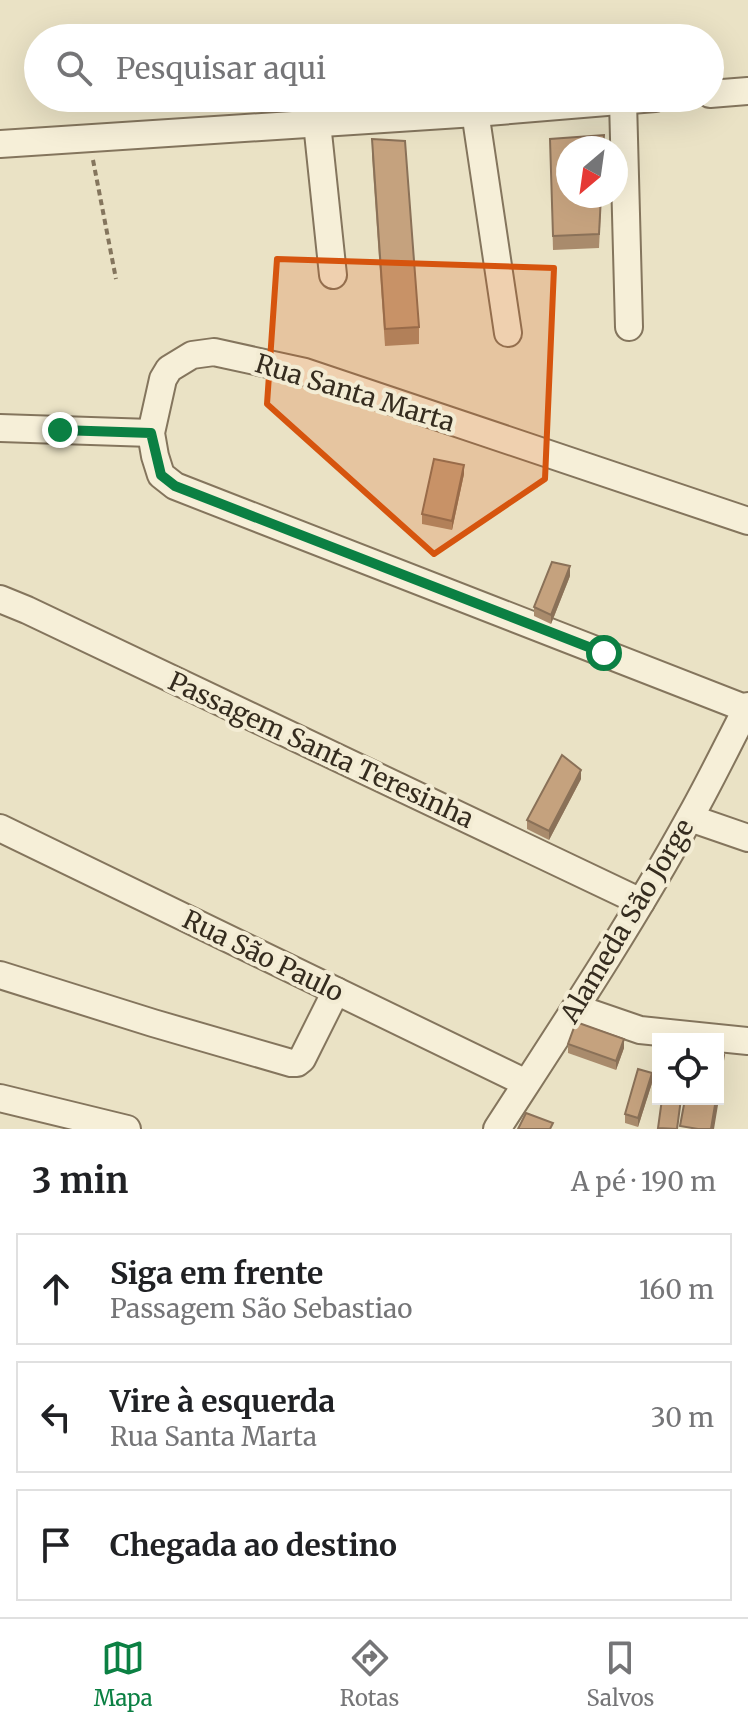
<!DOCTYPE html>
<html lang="pt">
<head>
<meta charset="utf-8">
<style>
	:root { --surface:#fff; --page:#f2f2f2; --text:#202124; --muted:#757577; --line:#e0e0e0; --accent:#0b8043 }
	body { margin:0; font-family:Merriweather,serif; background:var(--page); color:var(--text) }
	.controls { position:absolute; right:24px; bottom:24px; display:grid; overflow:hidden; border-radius:0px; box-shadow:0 8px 32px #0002 }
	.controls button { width:72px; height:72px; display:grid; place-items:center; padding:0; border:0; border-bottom:2px solid var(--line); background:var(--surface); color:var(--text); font:40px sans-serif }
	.compass { position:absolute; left:556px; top:136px; width:72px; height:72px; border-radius:50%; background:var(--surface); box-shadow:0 8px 32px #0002; rotate:209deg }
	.stop { position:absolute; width:24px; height:24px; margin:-18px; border:6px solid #0b8043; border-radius:50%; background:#fff }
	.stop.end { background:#0b8043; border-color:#fff; box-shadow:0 2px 8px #0008 }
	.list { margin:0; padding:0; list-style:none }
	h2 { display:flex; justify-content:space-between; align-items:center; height:104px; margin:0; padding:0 32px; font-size:34px }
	h2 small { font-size:26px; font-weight:400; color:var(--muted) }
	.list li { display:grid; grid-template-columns:52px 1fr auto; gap:24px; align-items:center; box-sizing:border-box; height:112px; margin:0 16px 16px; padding:0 16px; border:2px solid var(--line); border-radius:0px }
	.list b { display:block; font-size:30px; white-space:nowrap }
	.list p { margin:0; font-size:26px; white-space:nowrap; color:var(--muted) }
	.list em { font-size:26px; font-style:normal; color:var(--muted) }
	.icon { flex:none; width:44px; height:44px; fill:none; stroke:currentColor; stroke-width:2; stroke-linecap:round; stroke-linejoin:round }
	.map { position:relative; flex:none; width:748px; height:1129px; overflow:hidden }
	.search { position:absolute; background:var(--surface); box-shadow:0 8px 32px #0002; left:24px; right:24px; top:24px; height:88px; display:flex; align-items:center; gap:20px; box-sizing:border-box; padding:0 28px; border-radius:44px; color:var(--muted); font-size:30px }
	.sheet { height:488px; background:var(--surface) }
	nav { display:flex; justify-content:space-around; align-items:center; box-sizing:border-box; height:112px; border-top:2px solid var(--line); background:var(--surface); font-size:22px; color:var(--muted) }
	nav a { display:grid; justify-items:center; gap:4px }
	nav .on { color:var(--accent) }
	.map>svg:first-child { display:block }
</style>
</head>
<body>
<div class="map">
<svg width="748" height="1129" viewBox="0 0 748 1129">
	<rect width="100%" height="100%" fill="#eae2c5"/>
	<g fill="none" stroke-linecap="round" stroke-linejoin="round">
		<g stroke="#84755d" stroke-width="30">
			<g id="minor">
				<polyline points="710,94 748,91"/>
				<polyline points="473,98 508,333"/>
				<polyline points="623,101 629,327"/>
				<polyline points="317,123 333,275"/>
				<polyline points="0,144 475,113 655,98"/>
				<polyline points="0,428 151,433"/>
				<polyline points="0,599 27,610 641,902"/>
				<polyline points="747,709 175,486 161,475 155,456 151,433 163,379 169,369 192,355 214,352 305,372 748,521"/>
				<polyline points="690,818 748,838"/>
				<polyline points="0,828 526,1083"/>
				<polyline points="0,975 153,1023 291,1063 297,1063 302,1059 336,991"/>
				<polyline points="576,1008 640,1030 748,1041"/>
				<polyline points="0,1098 127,1129"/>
				<path d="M497,1129C563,1027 630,926 689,819C710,782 728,744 748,706"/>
			</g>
		</g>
		<polyline stroke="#84755d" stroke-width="4" stroke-dasharray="6 4" stroke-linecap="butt" points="93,160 116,279"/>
		<use href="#minor" stroke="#f6efd8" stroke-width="26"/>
	</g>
	<g fill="#a98b6c">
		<polygon points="372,139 419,327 419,344 385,346 372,156"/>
		<polygon points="550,139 604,148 599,248 553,250"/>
		<polygon points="464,474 452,530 422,524 422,514"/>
		<polygon points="570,576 551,624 534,616 534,607"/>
		<polygon points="581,779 549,840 527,829 527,820"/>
		<polygon points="568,1044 624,1048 616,1070 568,1053"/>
		<polygon points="652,1083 638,1127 625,1123 625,1114"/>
	</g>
	<g fill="#8a7158">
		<polygon points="464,465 464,474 452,530 452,521"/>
		<polygon points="570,566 570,576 551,624 551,615"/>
		<polygon points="581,770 581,779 549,840 549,831"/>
		<polygon points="624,1039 624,1048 616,1070 616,1061"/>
		<polygon points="724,1055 724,1069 714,1129 711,1129 716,1099 718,1099 718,1090"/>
		<polygon points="652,1073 652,1083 638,1127 638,1118"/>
	</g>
	<g fill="#c5a27e" stroke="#8a7158" stroke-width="2">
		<polygon points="604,135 603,148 568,148 568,196 601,196 599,234 553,236 550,139"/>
		<polygon points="372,139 405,141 419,327 385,329"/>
		<polygon points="434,459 464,465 452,521 422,514"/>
		<polygon points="552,562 570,566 551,615 534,607"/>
		<polygon points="562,755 581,770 549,831 527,820"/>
		<polygon points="576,1022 624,1039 616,1061 568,1044"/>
		<polygon points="718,1054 724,1055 718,1090"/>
		<polygon points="638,1069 652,1073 638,1118 625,1114"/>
		<polygon points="662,1099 681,1099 677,1129 658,1128"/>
		<polygon points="685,1099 716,1099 711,1129 698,1129 680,1126"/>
		<polygon points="526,1113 553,1123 550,1129 518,1129"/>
	</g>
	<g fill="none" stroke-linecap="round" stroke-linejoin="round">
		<polyline stroke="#0b8043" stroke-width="10" points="60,430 151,433 161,475 175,486 604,653"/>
	</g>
	<path fill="#d6540e" fill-opacity="0.2" stroke="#d6540e" stroke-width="6" stroke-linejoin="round" d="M277,259L554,268L545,479L434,554L267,404Z"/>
	<g text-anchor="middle" stroke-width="8" stroke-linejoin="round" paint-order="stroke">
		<g font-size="26" fill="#352c1f" stroke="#f3ecd4">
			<text transform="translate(355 393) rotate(17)" y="9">Rua Santa Marta</text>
			<text transform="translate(321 750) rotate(25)" y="9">Passagem Santa Teresinha</text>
			<text transform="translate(627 921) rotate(-59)" y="9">Alameda São Jorge</text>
			<text transform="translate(263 956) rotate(26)" y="9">Rua São Paulo</text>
		</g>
	</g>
</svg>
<div class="controls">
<button><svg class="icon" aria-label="locate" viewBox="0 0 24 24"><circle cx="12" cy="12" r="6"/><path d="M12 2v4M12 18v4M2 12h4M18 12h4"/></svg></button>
</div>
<svg class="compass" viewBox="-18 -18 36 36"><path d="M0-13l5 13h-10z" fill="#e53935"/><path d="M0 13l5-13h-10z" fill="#757577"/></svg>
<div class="stop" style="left:604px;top:653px"></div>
<div class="stop end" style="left:60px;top:430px"></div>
<div class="search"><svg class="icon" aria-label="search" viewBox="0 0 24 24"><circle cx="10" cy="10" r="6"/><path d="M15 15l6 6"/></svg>Pesquisar aqui</div>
</div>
<section class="sheet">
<h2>3 min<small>A pé · 190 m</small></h2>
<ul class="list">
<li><svg class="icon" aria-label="ahead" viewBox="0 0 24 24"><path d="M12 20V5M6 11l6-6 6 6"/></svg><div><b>Siga em frente</b><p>Passagem São Sebastiao</p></div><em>160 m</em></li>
<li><svg class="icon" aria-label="left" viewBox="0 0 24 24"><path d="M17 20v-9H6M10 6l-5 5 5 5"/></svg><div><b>Vire à esquerda</b><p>Rua Santa Marta</p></div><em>30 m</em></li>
<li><svg class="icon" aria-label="arrive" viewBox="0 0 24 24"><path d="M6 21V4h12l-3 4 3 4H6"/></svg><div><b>Chegada ao destino</b></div></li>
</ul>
</section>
<nav>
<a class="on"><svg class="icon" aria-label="map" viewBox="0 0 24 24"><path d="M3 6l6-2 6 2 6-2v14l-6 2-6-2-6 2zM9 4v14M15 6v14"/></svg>Mapa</a>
<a><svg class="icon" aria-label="directions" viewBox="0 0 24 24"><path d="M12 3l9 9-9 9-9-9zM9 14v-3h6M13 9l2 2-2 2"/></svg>Rotas</a>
<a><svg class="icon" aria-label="saved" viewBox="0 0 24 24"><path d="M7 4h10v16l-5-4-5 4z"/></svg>Salvos</a>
</nav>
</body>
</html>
